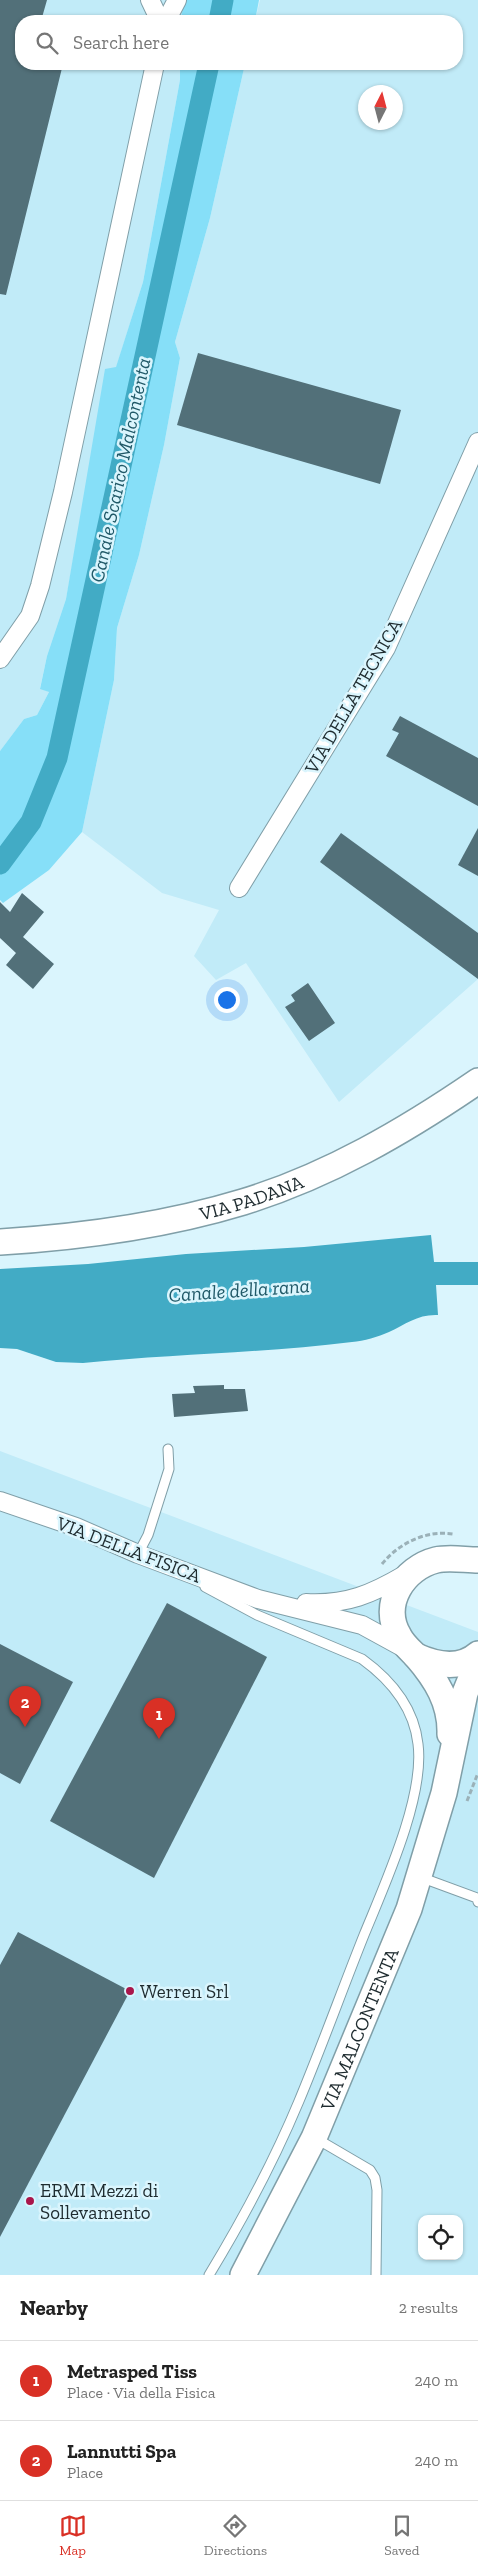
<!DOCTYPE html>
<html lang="en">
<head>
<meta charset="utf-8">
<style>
	:root { --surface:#fff; --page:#f2f2f2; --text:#222; --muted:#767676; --line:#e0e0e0; --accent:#d93025 }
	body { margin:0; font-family:"Zilla Slab",serif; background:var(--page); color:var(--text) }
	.controls { position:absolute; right:15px; bottom:15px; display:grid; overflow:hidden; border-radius:10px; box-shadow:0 1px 4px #0004 }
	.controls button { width:45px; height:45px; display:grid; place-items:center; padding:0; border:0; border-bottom:1px solid var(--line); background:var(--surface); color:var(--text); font:25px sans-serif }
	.compass { position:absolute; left:358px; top:85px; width:45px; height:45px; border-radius:50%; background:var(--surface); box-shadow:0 1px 4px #0004; rotate:6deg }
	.you { position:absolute; left:226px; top:999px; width:18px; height:18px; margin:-12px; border:4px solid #fff; border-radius:50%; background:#1a73e8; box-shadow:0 0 0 8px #1a73e833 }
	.badge { display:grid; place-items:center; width:32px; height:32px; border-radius:50%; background:var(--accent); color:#fff; font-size:16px; font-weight:700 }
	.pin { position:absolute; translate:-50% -41px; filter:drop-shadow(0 1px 2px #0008) }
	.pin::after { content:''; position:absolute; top:26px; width:18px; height:15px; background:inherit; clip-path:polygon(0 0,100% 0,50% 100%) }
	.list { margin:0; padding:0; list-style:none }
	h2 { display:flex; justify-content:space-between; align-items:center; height:65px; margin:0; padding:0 20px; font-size:21px }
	h2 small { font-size:16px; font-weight:400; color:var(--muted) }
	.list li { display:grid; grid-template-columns:32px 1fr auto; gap:15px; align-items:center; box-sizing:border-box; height:80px; padding:0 20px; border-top:1px solid var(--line) }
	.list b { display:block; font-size:19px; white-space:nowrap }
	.list p { margin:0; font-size:16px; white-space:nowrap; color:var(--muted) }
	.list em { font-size:16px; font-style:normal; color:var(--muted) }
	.icon { flex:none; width:28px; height:28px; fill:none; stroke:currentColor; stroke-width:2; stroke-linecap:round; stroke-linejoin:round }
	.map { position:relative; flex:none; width:478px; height:2275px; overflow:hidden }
	.search { position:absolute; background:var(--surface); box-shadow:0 1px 4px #0004; left:15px; right:15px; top:15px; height:55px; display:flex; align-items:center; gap:12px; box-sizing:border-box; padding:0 18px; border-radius:20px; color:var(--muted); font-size:19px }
	.sheet { height:225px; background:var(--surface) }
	nav { display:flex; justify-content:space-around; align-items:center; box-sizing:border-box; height:70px; border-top:1px solid var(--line); background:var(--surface); font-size:14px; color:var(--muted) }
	nav a { display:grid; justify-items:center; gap:2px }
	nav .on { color:var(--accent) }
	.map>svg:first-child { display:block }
</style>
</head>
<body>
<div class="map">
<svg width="478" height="2275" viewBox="0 0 478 2275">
	<rect width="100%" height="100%" fill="#daf5fd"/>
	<g fill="#c1ebf8" fill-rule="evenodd">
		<polygon points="0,0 185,0 180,21 21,21 21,64 180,64 180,80 143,282 116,368 85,495 66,599 47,656 40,688 49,692 37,715 24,719 0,751"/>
		<path d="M260,0H478V979L339,1102L246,963L216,980L194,956L219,910L162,893L82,832L114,680L117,628L139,555L164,445L180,358L175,342L210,218L245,64H457V21H255ZM366,92H396V122H366Z"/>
		<path d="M0,1451L478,1632V2275H0ZM422,2219H459V2256H422Z"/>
	</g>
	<g fill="#86dff8">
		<polygon points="185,0 259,0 255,21 180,21"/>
		<polygon points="180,64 245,64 210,218 175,342 180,358 164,445 139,555 117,628 114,680 82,832 49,870 3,903 0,900 0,751 24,719 37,715 49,692 40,689 47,656 66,599 105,369 116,367 143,282 180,80"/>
	</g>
	<path fill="#42abc5" d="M431,1235L434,1262H478V1285H436L438,1315C418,1314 406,1324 389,1332C378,1337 364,1341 352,1342C263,1353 172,1354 83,1363L56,1362L17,1349L0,1348V1269L88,1264L186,1254L304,1247Z"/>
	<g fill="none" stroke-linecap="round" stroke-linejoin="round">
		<g stroke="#42abc5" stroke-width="21">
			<polyline points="219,21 223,0"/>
			<polyline points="0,864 31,822 57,758 209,64"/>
		</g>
	</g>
	<g fill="#527079">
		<polygon points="0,0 47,0 41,21 21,21 21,64 63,64 6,295 0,294"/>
		<polygon points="198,353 401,410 380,484 177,425"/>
		<polygon points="400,716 478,758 478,806 386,756 399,733 392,730"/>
		<polygon points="478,828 478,876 458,865"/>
		<polygon points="341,833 478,933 478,979 320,862"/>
		<polygon points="22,893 44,912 23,937 54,964 33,989 6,965 16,953 0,938 0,902 10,912"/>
		<polygon points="308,983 335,1023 309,1041 285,1007 295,1001 291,995"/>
		<polygon points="224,1385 224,1389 245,1389 248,1411 174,1417 172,1394 195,1393 193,1386"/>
		<polygon points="167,1603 267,1657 154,1878 50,1821"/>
		<polygon points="0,1644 73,1682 20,1784 0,1773"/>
		<polygon points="18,1932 130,1991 0,2237 0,1965"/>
	</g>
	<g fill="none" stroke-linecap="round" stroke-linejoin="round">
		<g stroke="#809fa8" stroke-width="11">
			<g id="lane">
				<polyline points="138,1554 148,1535 169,1469 168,1449"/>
				<path d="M205,1587L257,1615L362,1659C391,1680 414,1708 418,1744C425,1797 384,1886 364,1935C342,1990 322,2046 299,2101C274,2161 243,2219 209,2275"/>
				<polyline points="420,1877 477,1898 478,1902"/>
				<polyline points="317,2139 370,2170 375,2178 377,2190 376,2275"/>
			</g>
		</g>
		<g stroke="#809fa8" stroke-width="20">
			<g id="street">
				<polyline points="150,0 160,21"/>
				<polyline points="166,21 177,0"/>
				<polyline points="0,659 30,616 40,586 63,492 155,64"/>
				<polyline points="239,888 386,648 478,442"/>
				<polyline points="0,1501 76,1527 138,1554 258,1599 362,1625 404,1648"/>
				<path d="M306,1603C347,1605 372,1594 406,1574"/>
			</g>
		</g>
		<g stroke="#809fa8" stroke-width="28">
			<g id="secondary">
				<path id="s1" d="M0,1242C82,1237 164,1226 243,1202C328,1176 405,1131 478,1081"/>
				<path d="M416,1656C436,1665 460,1670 478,1654"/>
				<path d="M450,1734C451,1703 436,1679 416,1656C410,1650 403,1644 399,1636C380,1604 404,1568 436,1560C449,1557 465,1560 478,1560"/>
				<path id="s2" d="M243,2275L314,2138L409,1909L444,1793L465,1693L478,1661"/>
			</g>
		</g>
		<g stroke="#9bb1b8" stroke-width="3" stroke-dasharray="5 2.5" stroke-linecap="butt">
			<path d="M382,1564C399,1543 426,1530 453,1534"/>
			<polyline points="467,1801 478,1773"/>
		</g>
		<use href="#lane" stroke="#fff" stroke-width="9"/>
		<use href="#street" stroke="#fff" stroke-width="18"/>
		<use href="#secondary" stroke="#fff" stroke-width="25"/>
	</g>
	<g fill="#a9164b" stroke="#daf5fd" stroke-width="2">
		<circle cx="130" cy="1991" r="5"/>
		<circle cx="30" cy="2201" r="5"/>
	</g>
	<g text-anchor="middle" stroke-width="5" stroke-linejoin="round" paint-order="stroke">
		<g font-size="19" fill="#1e2b2f" stroke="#daf5fd">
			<text transform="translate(353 696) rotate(-60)" y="7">VIA DELLA TECNICA</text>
			<text dy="7" stroke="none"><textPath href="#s1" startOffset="256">VIA PADANA</textPath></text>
			<text transform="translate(129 1549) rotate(21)" y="7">VIA DELLA FISICA</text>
			<text dy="7" stroke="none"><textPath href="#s2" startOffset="272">VIA MALCONTENTA</textPath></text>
		</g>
		<g font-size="19" fill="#1e2b2f" stroke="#daf5fd" text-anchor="start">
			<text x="140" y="1998">Werren Srl</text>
			<text x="40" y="2197">ERMI Mezzi di<tspan x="40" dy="22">Sollevamento</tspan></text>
		</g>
		<g font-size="20" font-style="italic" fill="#205968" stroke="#daf5fd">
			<text transform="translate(120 470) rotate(-78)" y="7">Canale Scarico Malcontenta</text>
			<text transform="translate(239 1290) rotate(-4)" y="7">Canale della rana</text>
		</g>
	</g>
</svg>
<div class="controls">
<button><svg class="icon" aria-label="locate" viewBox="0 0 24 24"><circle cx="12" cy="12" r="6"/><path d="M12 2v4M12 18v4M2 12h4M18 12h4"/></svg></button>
</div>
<svg class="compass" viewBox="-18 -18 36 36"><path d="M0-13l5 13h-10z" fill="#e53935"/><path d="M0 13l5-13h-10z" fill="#767676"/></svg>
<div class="you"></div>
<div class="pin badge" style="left:159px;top:1739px">1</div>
<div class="pin badge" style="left:25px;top:1727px">2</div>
<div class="search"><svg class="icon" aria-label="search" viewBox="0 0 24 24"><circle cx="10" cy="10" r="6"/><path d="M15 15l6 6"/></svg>Search here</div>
</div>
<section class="sheet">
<h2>Nearby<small>2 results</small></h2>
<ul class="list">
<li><span class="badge">1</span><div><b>Metrasped Tiss</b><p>Place · Via della Fisica</p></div><em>240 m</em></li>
<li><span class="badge">2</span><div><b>Lannutti Spa</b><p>Place</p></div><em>240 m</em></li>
</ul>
</section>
<nav>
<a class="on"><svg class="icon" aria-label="map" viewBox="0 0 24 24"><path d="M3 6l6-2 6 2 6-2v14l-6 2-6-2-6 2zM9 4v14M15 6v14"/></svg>Map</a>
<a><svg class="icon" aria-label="directions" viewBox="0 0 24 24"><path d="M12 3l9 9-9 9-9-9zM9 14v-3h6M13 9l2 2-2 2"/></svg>Directions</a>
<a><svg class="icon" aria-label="saved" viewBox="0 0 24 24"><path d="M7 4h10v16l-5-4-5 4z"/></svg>Saved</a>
</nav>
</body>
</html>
